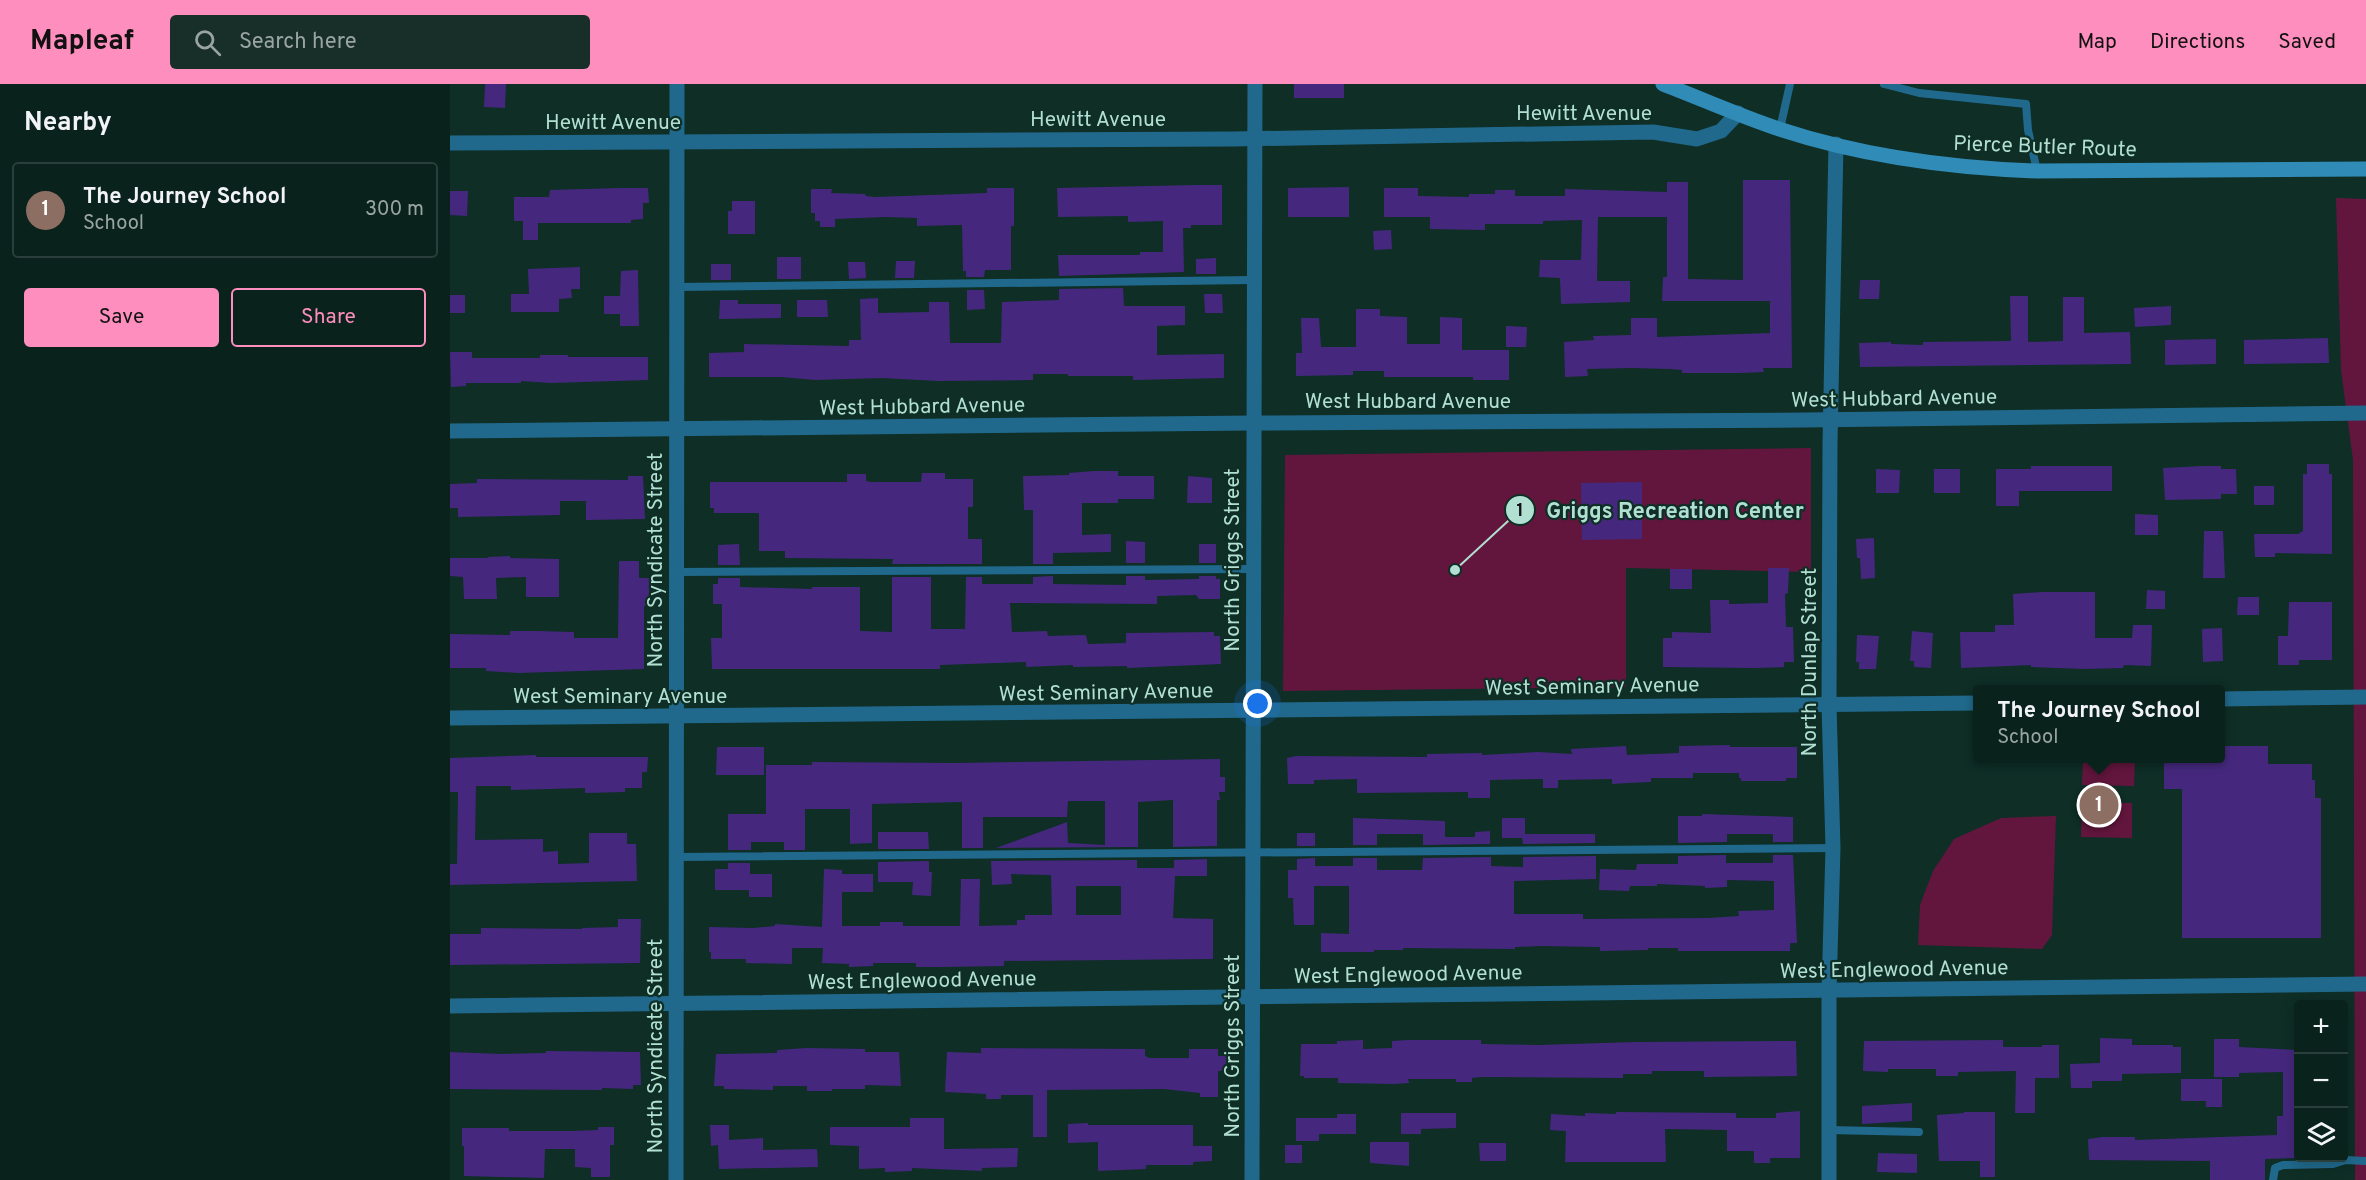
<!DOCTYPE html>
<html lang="en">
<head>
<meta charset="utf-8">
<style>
	:root { --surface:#0a221c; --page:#182f29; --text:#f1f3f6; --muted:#99a4a3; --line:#2a3f3b; --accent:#fe8ebd }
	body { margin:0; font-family:Overpass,sans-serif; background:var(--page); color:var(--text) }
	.controls { position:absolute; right:18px; bottom:18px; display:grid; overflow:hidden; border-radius:6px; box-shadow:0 3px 15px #0003 }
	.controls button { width:54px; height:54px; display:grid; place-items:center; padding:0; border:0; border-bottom:2px solid var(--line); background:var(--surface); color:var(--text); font:30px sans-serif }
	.you { position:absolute; left:808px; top:620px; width:21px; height:21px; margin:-15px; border:4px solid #fff; border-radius:50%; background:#1a73e8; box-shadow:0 0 0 9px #1a73e833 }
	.badge { display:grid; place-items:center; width:39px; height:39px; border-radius:50%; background:var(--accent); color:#fff; font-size:20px; font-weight:700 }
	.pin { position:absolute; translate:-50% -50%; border:3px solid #fff; box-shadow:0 2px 6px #0006 }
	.popup { position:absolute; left:1523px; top:601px; width:252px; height:78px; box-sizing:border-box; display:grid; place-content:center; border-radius:6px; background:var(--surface); filter:drop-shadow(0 2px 4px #0005); font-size:20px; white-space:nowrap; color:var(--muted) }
	.popup b { font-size:22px; color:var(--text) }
	.popup::after { content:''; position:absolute; left:50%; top:100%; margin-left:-12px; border:12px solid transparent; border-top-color:var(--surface) }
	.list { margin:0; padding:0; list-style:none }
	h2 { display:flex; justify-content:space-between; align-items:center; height:78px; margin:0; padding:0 24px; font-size:26px }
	h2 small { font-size:20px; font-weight:400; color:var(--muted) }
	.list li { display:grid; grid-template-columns:39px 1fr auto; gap:18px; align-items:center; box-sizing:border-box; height:96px; margin:0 12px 12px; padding:0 12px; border:2px solid var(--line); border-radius:6px }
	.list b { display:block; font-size:22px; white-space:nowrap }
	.list p { margin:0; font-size:20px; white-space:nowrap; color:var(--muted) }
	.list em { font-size:20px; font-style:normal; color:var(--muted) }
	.actions { display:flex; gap:12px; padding:18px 24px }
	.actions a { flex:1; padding:14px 0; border:2px solid var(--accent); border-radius:6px; text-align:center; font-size:21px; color:var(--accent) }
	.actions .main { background:var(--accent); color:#111 }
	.icon { flex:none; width:33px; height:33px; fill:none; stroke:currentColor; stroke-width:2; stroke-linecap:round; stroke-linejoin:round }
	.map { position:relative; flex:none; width:1916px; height:1096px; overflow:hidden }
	header { display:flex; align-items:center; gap:36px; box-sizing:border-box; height:84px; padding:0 30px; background:var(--accent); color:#111 }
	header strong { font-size:28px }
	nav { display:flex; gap:33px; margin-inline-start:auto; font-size:21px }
	.search { width:420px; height:54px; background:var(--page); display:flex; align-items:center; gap:15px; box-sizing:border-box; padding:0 21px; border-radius:6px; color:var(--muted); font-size:22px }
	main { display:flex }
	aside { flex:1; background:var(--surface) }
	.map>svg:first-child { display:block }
</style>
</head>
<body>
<header>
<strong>Mapleaf</strong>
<div class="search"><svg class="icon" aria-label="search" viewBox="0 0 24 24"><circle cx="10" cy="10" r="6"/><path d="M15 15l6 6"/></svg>Search here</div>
<nav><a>Map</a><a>Directions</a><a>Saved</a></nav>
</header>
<main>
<aside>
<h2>Nearby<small></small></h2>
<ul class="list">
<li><span class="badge" style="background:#8d6e63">1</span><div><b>The Journey School</b><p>School</p></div><em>300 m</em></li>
</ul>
<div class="actions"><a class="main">Save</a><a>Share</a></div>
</aside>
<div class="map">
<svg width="1916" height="1096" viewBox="0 0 1916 1096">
	<rect width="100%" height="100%" fill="#0e2e26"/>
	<g fill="#63163d">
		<polygon points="1886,114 1916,115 1916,1096 1905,1096 1903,376 1891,286"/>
		<polygon points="1361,364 1361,488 1176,484 1176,603 833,607 835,371"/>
		<polygon points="1633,675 1685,675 1684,702 1632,701"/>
		<polygon points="1632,719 1682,719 1682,754 1631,753"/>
		<polygon points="1606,732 1602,851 1592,865 1468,861 1470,821 1483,787 1504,755 1551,734"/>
	</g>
	<g fill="#45287d" fill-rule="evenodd">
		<polygon points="35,0 56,0 55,24 34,23"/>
		<rect x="844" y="0" width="50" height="14"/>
		<polygon points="1293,96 1340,96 1342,284 1313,284 1314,288 1289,289 1232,289 1232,286 1220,285 1182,284 1137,285 1138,292 1115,293 1114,258 1144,256 1143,252 1181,251 1181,234 1207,234 1207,253 1320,249 1320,217 1212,217 1213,193 1217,193 1217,133 1148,133 1147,197 1180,197 1180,218 1111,220 1110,194 1089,193 1090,176 1131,176 1132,136 1093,137 1093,140 1035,140 1035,146 980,145 980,133 934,133 934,104 968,104 968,112 1019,113 1019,110 1045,110 1045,106 1065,106 1065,112 1115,112 1115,105 1217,108 1217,98 1238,98 1238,195 1293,196"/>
		<polygon points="746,101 772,101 772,141 741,141 741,144 733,144 734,188 609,192 608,171 690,171 690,168 713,168 713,137 678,138 678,132 608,133 607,104"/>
		<polygon points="899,103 899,133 838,133 838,104"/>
		<polygon points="170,104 198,104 199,119 193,119 193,135 181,136 181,139 88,139 88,156 73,156 73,137 64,137 64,113 99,113 100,106"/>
		<polygon points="537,104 564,104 564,142 561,142 561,186 535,186 534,193 516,193 516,187 513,187 512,141 467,142 467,134 435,133 385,135 385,143 370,143 370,137 365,137 365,129 361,129 361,105 382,105 381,109 415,110 416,112 425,113 537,109"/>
		<polygon points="0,107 18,107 17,132 0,131"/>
		<polygon points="282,117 305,117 305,150 278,150 278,127 282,127"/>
		<polygon points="941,146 942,165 924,166 923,147"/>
		<rect x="327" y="173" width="24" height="22"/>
		<polygon points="766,174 766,190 746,190 746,175"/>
		<polygon points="446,177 465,177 464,194 445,194"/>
		<polygon points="398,178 415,178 416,194 399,195"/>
		<rect x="261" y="180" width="20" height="16"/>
		<polygon points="130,183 130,205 121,205 122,214 109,215 109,228 61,228 61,210 79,210 78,185"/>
		<polygon points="188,186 189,242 170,242 170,230 154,230 154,212 170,212 171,187"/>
		<polygon points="1410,196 1430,196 1429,215 1409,215"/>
		<polygon points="673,204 674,222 735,222 735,241 707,242 707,271 774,270 774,294 683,296 683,292 618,292 618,290 583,290 583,296 488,297 432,294 365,296 331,293 259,293 259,269 294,268 294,260 399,262 399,256 411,256 410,215 428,214 428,229 479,228 479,218 499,218 500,259 551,259 552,218 609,216 609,205"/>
		<polygon points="517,206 534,206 535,225 517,226"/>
		<polygon points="754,210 772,210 773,229 755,229"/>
		<rect x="0" y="211" width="15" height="18"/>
		<polygon points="1560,212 1578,212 1578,258 1613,257 1613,213 1634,213 1634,249 1680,248 1681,280 1410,283 1409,259 1441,258 1441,260 1473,261 1473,258 1561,257"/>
		<polygon points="270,216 288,216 288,220 331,220 331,234 269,235"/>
		<polygon points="347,216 377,216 378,233 347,233"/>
		<polygon points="1721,222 1721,241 1685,243 1684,224"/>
		<polygon points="906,225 930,225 930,232 957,233 957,260 990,260 990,233 1012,234 1012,266 1059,266 1059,296 1023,296 1023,293 934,293 934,287 903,287 903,291 846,292 846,269 852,269 851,234 869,234 871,263 906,263"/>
		<polygon points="1056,242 1077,243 1076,263 1056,263"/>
		<polygon points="1878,254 1879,279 1794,280 1794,256"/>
		<polygon points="1766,255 1766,280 1715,281 1715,256"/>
		<polygon points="0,268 22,268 22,274 90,274 90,271 118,271 118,273 198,273 198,296 101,299 71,297 71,299 16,299 16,302 1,303"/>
		<polygon points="1857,380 1879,380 1879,390 1882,390 1882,470 1825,469 1825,473 1805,473 1804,450 1848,450 1853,447 1853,390 1857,390"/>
		<polygon points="1581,382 1662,382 1662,407 1569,407 1569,422 1546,422 1546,385 1581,385"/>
		<polygon points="1752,382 1771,382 1771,385 1786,385 1787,410 1771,410 1771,415 1715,416 1713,384"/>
		<polygon points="1426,385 1450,386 1449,409 1426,409"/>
		<rect x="1484" y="385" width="26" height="24"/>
		<polygon points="644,387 668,387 668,392 704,392 704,415 668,415 668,419 632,419 632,451 661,450 661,468 603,469 603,480 583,480 583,426 574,426 573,392 619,391 619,389"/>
		<polygon points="472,389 495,389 495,395 523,395 523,423 518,423 518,455 532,455 532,480 442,480 443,475 335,474 335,467 309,467 309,429 264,429 264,424 260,424 260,398 397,398 397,390 416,390 416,397 421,398 471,398"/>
		<polygon points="178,392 193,392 195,435 136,436 136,417 110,417 110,431 8,433 8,424 0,424 0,400 27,399 27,395 178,396"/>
		<polygon points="738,392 762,394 762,419 737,419"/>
		<polygon points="1192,398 1192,455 1132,456 1131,399"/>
		<rect x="1804" y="402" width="20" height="19"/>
		<polygon points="1685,430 1708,431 1708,451 1685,451"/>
		<polygon points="1754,447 1773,447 1775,494 1753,494"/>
		<polygon points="1424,454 1425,494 1411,495 1410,474 1407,474 1406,455"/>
		<polygon points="676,457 695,458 695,479 676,479"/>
		<polygon points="289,460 290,481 268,481 268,461"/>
		<rect x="749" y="460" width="17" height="19"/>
		<polygon points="60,472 60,474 109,475 109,513 76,513 76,493 46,494 47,515 14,515 13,493 0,492 0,474 38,474 38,473"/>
		<polygon points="169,477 189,477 189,494 199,494 199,522 194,522 194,585 69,589 36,587 36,584 0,584 0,550 60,551 60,547 86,547 124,548 124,554 168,554"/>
		<polygon points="1318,484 1339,484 1338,509 1335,510 1336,543 1343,543 1344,578 1334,578 1334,583 1306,584 1213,583 1213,554 1222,554 1222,548 1261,549 1260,516 1279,516 1279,520 1318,519"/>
		<rect x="1220" y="485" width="22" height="20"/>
		<polygon points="603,492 603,500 676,501 676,492 695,492 695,496 749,495 749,492 766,492 766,495 770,495 770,515 749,515 746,511 707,512 707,520 560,519 562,548 597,547 598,552 636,551 638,560 676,559 676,549 764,548 764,552 770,552 771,580 677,584 677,582 623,583 623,581 576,583 576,578 490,581 490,585 262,585 261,554 272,554 272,520 263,520 263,500 268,500 268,494 290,494 290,503 362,505 362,503 410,503 410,547 442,548 442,493 481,493 481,545 515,545 516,493 532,493 532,500 583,500 583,493"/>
		<polygon points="1697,506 1715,507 1715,525 1696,525"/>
		<polygon points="1591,508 1645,508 1645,554 1682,554 1683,541 1702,541 1701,582 1674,581 1673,584 1634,585 1581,583 1581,581 1511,584 1510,548 1545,548 1545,541 1564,541 1563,510"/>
		<polygon points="1788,513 1809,513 1809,531 1787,531"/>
		<polygon points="1839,518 1882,518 1882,576 1849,576 1849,581 1828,581 1828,552 1838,552"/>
		<polygon points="1772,544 1773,577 1753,578 1752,545"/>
		<polygon points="1462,547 1483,549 1481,584 1464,583 1464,577 1460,577"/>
		<polygon points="1407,551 1429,552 1426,585 1409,585 1409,578 1406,578"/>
		<polygon points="1280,661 1280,663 1347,663 1347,694 1336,694 1336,697 1291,697 1291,694 1289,694 1289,689 1243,689 1243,694 1201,694 1201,698 1178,699 1162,700 1162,695 1108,696 1108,704 1093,704 1093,695 1040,696 1040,714 1018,714 1018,708 907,709 907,695 864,696 864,700 838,700 837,674 846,672 977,673 977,670 1032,669 1032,671 1088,668 1122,670 1121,665 1176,662 1177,671 1229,669 1229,662"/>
		<polygon points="1770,662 1818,662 1818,680 1862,680 1862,696 1865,696 1865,714 1871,714 1871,854 1732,854 1732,705 1714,705 1714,675 1770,675"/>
		<polygon points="267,663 314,663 314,691 266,691"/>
		<polygon points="86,671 86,673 198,673 197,688 192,688 192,704 175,704 175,708 135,709 135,704 61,706 61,702 26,702 25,756 93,755 93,768 108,767 108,780 139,779 139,749 177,749 177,760 186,760 187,797 0,801 0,780 7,780 8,708 0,708 0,674"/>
		<polygon points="770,675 770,693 775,693 775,708 769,708 770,716 767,716 767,762 723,763 723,716 688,718 688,763 546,764 617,738 618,759 655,761 655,717 618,717 617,733 533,733 533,764 512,764 512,718 422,720 422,759 400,760 400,725 355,725 355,766 334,766 334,758 301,758 301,766 278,766 278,730 316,730 316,681 362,681 362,678 505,679"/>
		<polygon points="1252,730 1343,733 1343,758 1323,758 1323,750 1277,750 1277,758 1228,759 1228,732 1252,732"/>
		<polygon points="903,734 995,737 995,753 1025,753 1025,748 1040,747 1040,760 973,761 973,750 927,750 927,761 903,761"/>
		<polygon points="1052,734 1075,734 1075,750 1145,750 1145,759 1073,760 1072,754 1052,754"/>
		<polygon points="428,748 478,748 479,765 428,765"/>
		<rect x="847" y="749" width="18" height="13"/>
		<polygon points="1276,771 1276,779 1323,779 1323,771 1343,771 1347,859 1340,859 1340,867 1228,867 1228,864 1198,864 1198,866 1150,867 1150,863 1091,862 1065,863 1065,865 953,864 953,866 924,866 924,868 871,868 871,849 899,850 899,802 864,802 864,841 844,841 843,814 838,814 838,786 847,786 847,775 865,774 865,782 903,782 903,774 927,774 927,786 972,786 973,774 1041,773 1041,782 1073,783 1073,773 1146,772 1146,795 1064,797 1064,830 1133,830 1133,835 1259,834 1289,832 1288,827 1324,826 1324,797 1277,796 1277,803 1255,804 1255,802 1207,800 1207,802 1180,802 1179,807 1149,806 1150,785 1186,786 1187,780 1228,780 1228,772"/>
		<path d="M757,775V792H725L723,834L763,835V875L554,877V882L491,883H466V879H423V882L399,883V880L372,879L373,864H342V880L296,879V875H261V868H259V843L303,844L325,842V840L372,843L374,785L392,786V790H423V808H392V842H430V838H453V842H510L511,795H530L529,842L567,841V836H575V831H602L601,791L561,790L562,800L542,801L541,777L687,776V784H724V776ZM626,802H671V831H626Z"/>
		<polygon points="479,777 479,788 482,788 481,812 462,811 463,798 428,798 428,778"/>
		<polygon points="278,779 300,779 300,790 322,790 322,813 299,813 299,806 265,806 265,785 278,785"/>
		<polygon points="168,835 191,835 190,879 0,881 0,850 31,850 31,844 132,845 132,844 168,843"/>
		<polygon points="1650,954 1682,955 1682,961 1723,961 1723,963 1731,963 1731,989 1672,990 1672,997 1642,997 1642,1004 1621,1004 1620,980 1650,979"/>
		<polygon points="1764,955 1789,955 1789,963 1848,966 1848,1074 1815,1075 1815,1096 1760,1096 1760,1077 1639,1076 1638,1055 1652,1053 1685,1053 1685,1056 1827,1051 1827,1032 1833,1032 1833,988 1789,989 1789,993 1764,993"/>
		<polygon points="913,956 913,965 942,964 942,957 958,956 1031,956 1031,960 1088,961 1186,958 1346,957 1347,992 1254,993 1254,987 1202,987 1202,990 1173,990 1173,994 1031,993 1022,994 1022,998 1006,998 1006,995 958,995 959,999 944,1000 888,999 888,994 854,994 854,992 850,992 851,960 887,960 887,957"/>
		<polygon points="1553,956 1553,963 1592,963 1592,961 1609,961 1609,994 1585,994 1585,1029 1565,1029 1566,987 1508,988 1508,992 1486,992 1486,985 1438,985 1438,988 1413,987 1414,957"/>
		<polygon points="357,964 415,965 415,968 449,968 451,1002 415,1001 415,1005 382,1005 382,1007 357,1007 357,1002 323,1002 323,1006 274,1005 274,1002 264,1002 266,970 327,969 327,966"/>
		<polygon points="531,964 695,965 695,972 700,974 739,974 739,965 768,965 768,972 776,972 776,987 768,987 768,1013 750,1013 750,1009 714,1005 597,1006 597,1053 583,1053 583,1011 551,1011 551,1015 536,1015 536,1010 495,1008 497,968 531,969"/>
		<polygon points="96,967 190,968 191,1001 183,1001 183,1005 152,1004 152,1006 0,1005 0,968 51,970 96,969"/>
		<polygon points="1731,995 1772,995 1772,1023 1756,1023 1756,1017 1731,1017"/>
		<polygon points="1462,1019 1462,1037 1412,1040 1412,1022"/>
		<polygon points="1350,1027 1350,1074 1320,1074 1320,1079 1304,1079 1304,1067 1277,1067 1277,1046 1215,1045 1216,1078 1115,1078 1116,1047 1100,1046 1101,1030 1135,1032 1135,1029 1166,1030 1166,1028 1286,1029 1286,1034 1326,1034 1326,1029"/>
		<polygon points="1514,1028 1545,1028 1545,1093 1530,1093 1530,1077 1489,1077 1487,1031 1514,1029"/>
		<polygon points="951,1029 1006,1029 1006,1044 971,1045 971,1050 951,1050"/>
		<polygon points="887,1030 906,1030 906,1050 869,1050 869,1057 846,1057 846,1034 887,1034"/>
		<polygon points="460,1034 494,1034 494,1065 568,1064 567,1083 532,1084 532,1087 462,1084 462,1087 435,1088 435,1084 409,1085 409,1062 380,1061 380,1043 460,1043"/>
		<polygon points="638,1039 638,1041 743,1041 743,1062 762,1062 762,1077 743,1078 743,1081 696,1081 696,1085 648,1087 648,1058 618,1059 618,1040"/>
		<polygon points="260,1041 279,1041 279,1056 313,1054 313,1066 367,1065 368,1083 269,1085 268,1061 261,1062"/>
		<polygon points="148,1043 164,1043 164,1061 160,1061 160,1093 141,1093 141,1084 125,1083 125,1065 95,1065 94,1094 14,1092 14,1062 12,1062 12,1044 59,1044 59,1047 120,1047 148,1046"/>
		<polygon points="920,1058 959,1058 959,1082 920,1079"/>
		<polygon points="1029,1059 1056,1059 1056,1077 1030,1077"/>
		<rect x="835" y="1061" width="17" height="18"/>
		<polygon points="1428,1069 1467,1070 1467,1089 1427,1088"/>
	</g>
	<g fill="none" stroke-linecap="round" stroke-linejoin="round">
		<g stroke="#21698c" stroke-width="8">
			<polyline points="1434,0 1469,9 1576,20 1578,46 1587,87"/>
			<polyline points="1330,45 1340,0"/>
			<polyline points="227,203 803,196"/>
			<polyline points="225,488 803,485"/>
			<polyline points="226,773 1383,764"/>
			<polyline points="1379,1046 1469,1048"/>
			<polyline points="1823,1096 1825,1084 1833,1081 1883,1080 1896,1076 1916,1077"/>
		</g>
		<g stroke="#21698c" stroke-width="15">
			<polyline points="0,59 783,55 1203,48 1247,55 1271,47 1288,29"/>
			<polyline points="0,347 803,339 1354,336 1916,329"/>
			<polyline points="1770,615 1916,613"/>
			<polyline points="0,634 1528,619"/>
			<polyline points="0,922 1916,900"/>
			<polyline points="226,1096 227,0"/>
			<polyline points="802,1096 805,0"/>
			<polyline points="1379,1096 1379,907 1383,764 1379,621 1380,360 1386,60"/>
		</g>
		<path stroke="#308bb7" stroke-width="15" d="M1213,0C1252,15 1290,32 1329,45C1411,72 1501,84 1587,87L1916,85"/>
	</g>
	<g text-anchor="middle" stroke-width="4.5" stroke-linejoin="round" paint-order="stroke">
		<g font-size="21" fill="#b1dfd1" stroke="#0e2e26">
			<text x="1134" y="36">Hewitt Avenue</text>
			<text x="648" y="42">Hewitt Avenue</text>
			<text x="163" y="45">Hewitt Avenue</text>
			<text transform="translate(1595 62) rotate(2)" y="7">Pierce Butler Route</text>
			<text transform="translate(1444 314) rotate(-1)" y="7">West Hubbard Avenue</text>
			<text x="958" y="324">West Hubbard Avenue</text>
			<text transform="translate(472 322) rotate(-1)" y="7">West Hubbard Avenue</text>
			<text transform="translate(205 476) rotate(-90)" y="7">North Syndicate Street</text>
			<text transform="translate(782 476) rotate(-90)" y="7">North Griggs Street</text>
			<text transform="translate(1359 578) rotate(-90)" y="7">North Dunlap Street</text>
			<text transform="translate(1142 602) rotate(-1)" y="7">West Seminary Avenue</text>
			<text transform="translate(656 608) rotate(-1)" y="7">West Seminary Avenue</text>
			<text x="170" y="619">West Seminary Avenue</text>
			<text transform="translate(1444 885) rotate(-1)" y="7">West Englewood Avenue</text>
			<text transform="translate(958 890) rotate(-1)" y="7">West Englewood Avenue</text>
			<text transform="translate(472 896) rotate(-1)" y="7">West Englewood Avenue</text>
			<text transform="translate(205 962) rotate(-90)" y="7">North Syndicate Street</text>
			<text transform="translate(782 962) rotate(-90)" y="7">North Griggs Street</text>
		</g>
	</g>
	<path fill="none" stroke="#b1dfd1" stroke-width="2" d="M1005 486L1070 426"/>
	<g fill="#b1dfd1" stroke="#0e2e26" stroke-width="2">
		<circle cx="1005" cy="486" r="6"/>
		<circle cx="1070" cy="426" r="15"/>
	</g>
	<g font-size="18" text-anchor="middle" font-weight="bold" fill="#111">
		<text x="1070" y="432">1</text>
	</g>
	<g font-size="22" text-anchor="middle" font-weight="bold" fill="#b1dfd1" stroke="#0e2e26" stroke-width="4.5" stroke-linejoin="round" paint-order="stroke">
		<text x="1225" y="434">Griggs Recreation Center</text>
	</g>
</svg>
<div class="controls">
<button>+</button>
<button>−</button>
<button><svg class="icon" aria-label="layers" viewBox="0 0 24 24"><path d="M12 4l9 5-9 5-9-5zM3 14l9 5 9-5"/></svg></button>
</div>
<div class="you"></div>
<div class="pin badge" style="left:1649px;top:721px;background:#8d6e63">1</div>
<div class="popup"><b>The Journey School</b>School</div>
</div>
</main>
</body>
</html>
